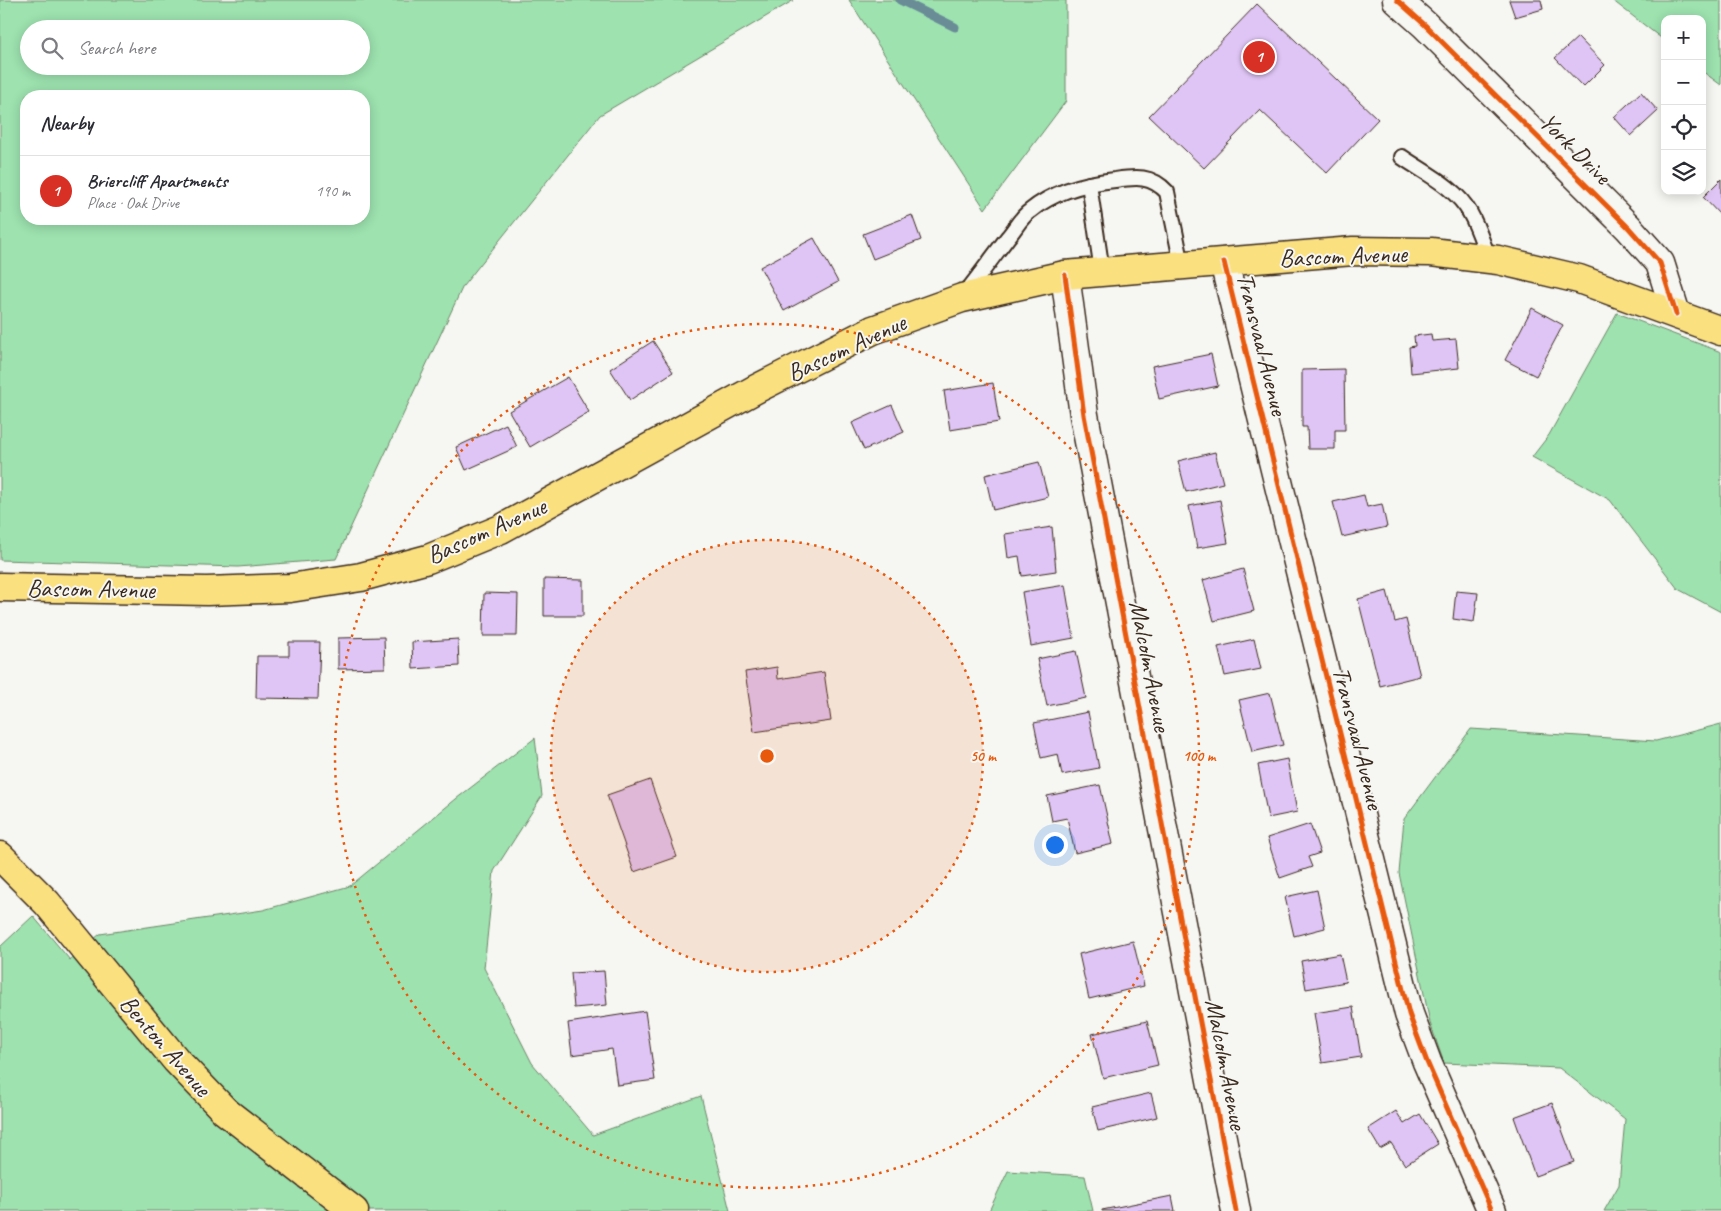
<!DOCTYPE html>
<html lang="en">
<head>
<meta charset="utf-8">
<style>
	:root { --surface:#fff; --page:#f2f2f3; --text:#2b2b33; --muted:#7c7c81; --line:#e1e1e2; --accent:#d93025 }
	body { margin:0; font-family:Caveat,sans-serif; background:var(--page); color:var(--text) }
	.controls { position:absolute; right:15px; top:15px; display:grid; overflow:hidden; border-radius:10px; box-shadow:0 2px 12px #0003 }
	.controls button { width:45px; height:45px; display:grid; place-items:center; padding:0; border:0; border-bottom:1px solid var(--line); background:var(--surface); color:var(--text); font:25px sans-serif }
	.you { position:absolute; left:1054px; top:844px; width:18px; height:18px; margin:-12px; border:4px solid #fff; border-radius:50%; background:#1a73e8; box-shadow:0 0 0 8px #1a73e833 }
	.badge { display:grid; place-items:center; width:32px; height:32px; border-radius:50%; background:var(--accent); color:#fff; font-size:16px; font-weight:700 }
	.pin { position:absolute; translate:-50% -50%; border:2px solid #fff; box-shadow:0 1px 5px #0006 }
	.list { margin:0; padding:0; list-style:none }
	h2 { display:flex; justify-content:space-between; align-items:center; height:65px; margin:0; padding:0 20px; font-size:21px }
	h2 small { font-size:16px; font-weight:400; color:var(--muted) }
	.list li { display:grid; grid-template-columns:32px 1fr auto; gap:15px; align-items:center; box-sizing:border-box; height:70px; padding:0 20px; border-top:1px solid var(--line) }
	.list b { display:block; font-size:19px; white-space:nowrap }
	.list p { margin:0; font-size:16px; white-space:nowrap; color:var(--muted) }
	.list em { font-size:16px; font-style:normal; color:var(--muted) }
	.icon { flex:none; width:28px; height:28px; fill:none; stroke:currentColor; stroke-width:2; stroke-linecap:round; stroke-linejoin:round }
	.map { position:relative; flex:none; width:1721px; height:1211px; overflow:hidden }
	.search { position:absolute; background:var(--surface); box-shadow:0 2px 12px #0003; left:20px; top:20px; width:350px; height:55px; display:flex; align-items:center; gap:12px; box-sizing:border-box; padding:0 18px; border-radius:28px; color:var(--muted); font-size:19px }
	.panel { position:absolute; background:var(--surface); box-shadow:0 2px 12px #0003; left:20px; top:90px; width:350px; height:135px; border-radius:20px }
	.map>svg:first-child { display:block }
</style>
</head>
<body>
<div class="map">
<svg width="1721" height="1211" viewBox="0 0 1721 1211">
	<rect width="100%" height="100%" fill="#f6f6f2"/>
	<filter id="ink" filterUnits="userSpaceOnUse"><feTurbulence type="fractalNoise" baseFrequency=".02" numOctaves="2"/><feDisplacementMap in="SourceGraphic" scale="10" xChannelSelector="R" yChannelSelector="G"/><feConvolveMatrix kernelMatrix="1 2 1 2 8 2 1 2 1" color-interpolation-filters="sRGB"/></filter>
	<g filter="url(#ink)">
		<g fill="#9de2af" stroke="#6c8666" fill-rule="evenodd">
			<path d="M0,0H794L600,115L463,286L336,559L238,567L0,560ZM29,29H361V66H29ZM26,96H364V219H26Z"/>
			<polygon points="849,0 1066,0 1066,101 985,209"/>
			<polygon points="1612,0 1721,0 1721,85 1702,71 1702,19 1665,19 1665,41"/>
			<polygon points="1617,313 1721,352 1721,612 1678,589 1610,500 1532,457 1549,435"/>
			<polygon points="1721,724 1721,1211 1604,1211 1619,1185 1625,1119 1559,1068 1444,1063 1430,1023 1399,873 1404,819 1471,729 1656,741"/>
			<polygon points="535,738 542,796 494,871 484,968 532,1063 593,1135 701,1096 730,1211 0,1211 0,947 33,916 70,960 100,934 263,910 350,886 456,799"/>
			<polygon points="1008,1171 1085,1176 1093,1211 989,1211"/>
		</g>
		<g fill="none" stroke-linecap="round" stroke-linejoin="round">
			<polyline stroke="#698c97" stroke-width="9" points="900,0 955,27"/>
		</g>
		<g fill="#dfc5f5" stroke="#3b2a1e">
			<polygon points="1509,0 1541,0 1543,9 1515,17"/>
			<polygon points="1257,4 1378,119 1327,173 1260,110 1204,168 1149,116"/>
			<polygon points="1578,37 1605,65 1583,87 1555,58"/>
			<polygon points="1641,92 1658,111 1631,136 1614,117"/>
			<polygon points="1665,155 1665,167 1659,161"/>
			<polygon points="1721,179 1721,216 1703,197"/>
			<polygon points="912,215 921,240 873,259 863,234"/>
			<polygon points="814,238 838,282 784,311 760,267"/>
			<polygon points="1532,308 1563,325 1536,376 1505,360"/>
			<polygon points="1431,334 1432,341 1456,339 1459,368 1411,373 1409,347 1415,346 1414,336"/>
			<polygon points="653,341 673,372 630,400 610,369"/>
			<polygon points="1211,354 1218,386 1159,399 1152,366"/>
			<polygon points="1344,369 1345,430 1335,430 1335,449 1308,449 1307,427 1302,427 1302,370"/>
			<polygon points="568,377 589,412 530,447 509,411"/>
			<polygon points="993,383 999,422 950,430 944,391"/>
			<polygon points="892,405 904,432 864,450 852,423"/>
			<polygon points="506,424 517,447 466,470 456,447"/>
			<polygon points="1215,452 1223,483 1186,492 1178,461"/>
			<polygon points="1039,462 1048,497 993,510 985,475"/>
			<polygon points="1364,495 1367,507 1382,504 1387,527 1342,537 1333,502"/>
			<polygon points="1220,500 1228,543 1197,548 1189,506"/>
			<polygon points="1052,527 1056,571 1022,576 1019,556 1008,558 1005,534"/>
			<polygon points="1243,569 1254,611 1214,621 1203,580"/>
			<polygon points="544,579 583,580 583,616 544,616"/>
			<polygon points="1065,585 1074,638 1031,646 1022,592"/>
			<polygon points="1387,591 1395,622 1406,619 1420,676 1380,686 1358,599"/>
			<polygon points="1456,591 1478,593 1474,622 1453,619"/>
			<polygon points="484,593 518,594 517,636 483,636"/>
			<polygon points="384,637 385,668 338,669 338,638"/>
			<polygon points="458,639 459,666 413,669 412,642"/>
			<polygon points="1254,639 1261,669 1225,676 1218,647"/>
			<polygon points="289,642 320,642 318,699 256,698 257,656 289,656"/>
			<polygon points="1076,651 1086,698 1047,706 1037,659"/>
			<polygon points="777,667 778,679 824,672 831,721 754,732 745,672"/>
			<polygon points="1270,693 1283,745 1252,752 1239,700"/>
			<polygon points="1088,712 1099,768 1062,775 1058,754 1041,758 1034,723"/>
			<polygon points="1287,759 1297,812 1268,818 1258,765"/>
			<polygon points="650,780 677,857 634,872 607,795"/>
			<polygon points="1100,785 1113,844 1075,853 1067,818 1052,821 1047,796"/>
			<polygon points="1310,824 1320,853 1308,857 1312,867 1280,878 1267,838"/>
			<polygon points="1317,890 1325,928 1294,936 1285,897"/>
			<polygon points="1133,941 1144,986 1089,999 1079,954"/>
			<polygon points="1340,954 1346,982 1306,989 1301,961"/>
			<polygon points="604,971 607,1005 574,1008 571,973"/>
			<polygon points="1353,1007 1361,1057 1322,1063 1314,1013"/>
			<polygon points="645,1011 655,1080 617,1085 612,1049 572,1055 568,1023"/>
			<polygon points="1147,1021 1158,1065 1103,1078 1092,1034"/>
			<polygon points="1151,1093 1157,1117 1098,1131 1092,1107"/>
			<polygon points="1552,1103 1574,1162 1535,1176 1514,1117"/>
			<polygon points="1396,1111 1404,1124 1420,1114 1438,1144 1405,1165 1391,1143 1380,1149 1368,1129"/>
			<polygon points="1172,1196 1175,1211 1102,1211 1102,1210"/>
		</g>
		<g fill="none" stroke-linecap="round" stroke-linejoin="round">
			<g stroke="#3b2a1e" stroke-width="18">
				<g id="lane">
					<path d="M1402,157C1425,173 1456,187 1470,213C1478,227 1483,244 1489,259"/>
					<polyline points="1089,184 1102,271"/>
					<path d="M964,295C979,276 993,257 1008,237C1015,229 1021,217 1030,211C1053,192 1085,183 1115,180C1136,177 1151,175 1167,192L1182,265"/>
				</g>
			</g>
			<g stroke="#3b2a1e" stroke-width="31">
				<g id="street">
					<polyline points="1397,0 1425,25 1628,227 1660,263 1676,314"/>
					<polyline points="1224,262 1409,1014 1427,1062 1492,1211"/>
					<polyline points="1065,275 1084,415 1236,1211"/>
				</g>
			</g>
			<g stroke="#3b2a1e" stroke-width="31">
				<g id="primary">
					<polyline points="0,587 207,591 290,588 361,577 428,559 501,529 756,389 873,330 962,298 1065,275 1353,251 1431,252 1498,260 1579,279 1721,331"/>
					<polyline points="0,856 47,903 176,1060 225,1111 354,1211"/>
				</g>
			</g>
			<use href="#lane" stroke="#f6f6f2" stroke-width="14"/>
			<use href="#street" stroke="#f6f6f2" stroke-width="28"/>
			<use href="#primary" stroke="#fbe080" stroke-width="28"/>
			<g stroke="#f6f6f2" stroke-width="8">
				<g id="cycleway">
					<polyline points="1397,0 1425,25 1628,227 1660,263 1676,314"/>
					<polyline points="1224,262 1409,1014 1427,1062 1492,1211"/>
					<polyline points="1065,275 1084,415 1236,1211"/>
				</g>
			</g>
			<use href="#cycleway" stroke="#e8590c" stroke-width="5"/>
		</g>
	</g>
	<circle cx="767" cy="756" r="216" fill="#e8590c" fill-opacity=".12"/>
	<g fill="none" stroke="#e8590c" stroke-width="2.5" stroke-dasharray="2.5 5">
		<circle cx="767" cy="756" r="216"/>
		<circle cx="767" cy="756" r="432"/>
	</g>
	<g text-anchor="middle" stroke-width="4" stroke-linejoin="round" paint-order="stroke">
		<g font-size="25" fill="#3b2a1e" stroke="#f6f6f2">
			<text transform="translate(1576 148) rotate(45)" y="9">York Drive</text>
			<text transform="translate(1343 255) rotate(-2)" y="9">Bascom Avenue</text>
			<text transform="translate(1263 344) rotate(76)" y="9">Transvaal Avenue</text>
			<text transform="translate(846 347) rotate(-25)" y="9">Bascom Avenue</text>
			<text transform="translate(486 530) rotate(-24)" y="9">Bascom Avenue</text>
			<text transform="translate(91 588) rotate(1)" y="9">Bascom Avenue</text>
			<text transform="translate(1151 666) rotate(79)" y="9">Malcolm Avenue</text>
			<text transform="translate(1359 738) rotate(76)" y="9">Transvaal Avenue</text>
			<text transform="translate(166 1045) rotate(49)" y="9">Benton Avenue</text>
			<text transform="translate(1227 1064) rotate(79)" y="9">Malcolm Avenue</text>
		</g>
	</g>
	<circle cx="767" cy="756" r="8" fill="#e8590c" stroke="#f6f6f2" stroke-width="2.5"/>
	<g font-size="15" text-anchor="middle" font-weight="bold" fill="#e8590c" stroke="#f6f6f2" stroke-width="4" stroke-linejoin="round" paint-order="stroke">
		<text x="983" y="761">50 m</text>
		<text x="1199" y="761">100 m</text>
	</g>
</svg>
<div class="controls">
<button>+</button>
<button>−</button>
<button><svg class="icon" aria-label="locate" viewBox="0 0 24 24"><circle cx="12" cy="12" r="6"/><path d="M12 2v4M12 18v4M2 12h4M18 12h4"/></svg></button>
<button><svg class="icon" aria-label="layers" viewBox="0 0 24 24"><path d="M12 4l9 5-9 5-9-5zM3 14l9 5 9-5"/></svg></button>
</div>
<div class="you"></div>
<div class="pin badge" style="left:1259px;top:57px">1</div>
<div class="search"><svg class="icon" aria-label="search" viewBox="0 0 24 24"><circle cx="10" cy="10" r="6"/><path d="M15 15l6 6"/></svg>Search here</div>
<section class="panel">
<h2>Nearby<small></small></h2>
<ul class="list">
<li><span class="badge">1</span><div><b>Briercliff Apartments</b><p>Place · Oak Drive</p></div><em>190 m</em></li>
</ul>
</section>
</div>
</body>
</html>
